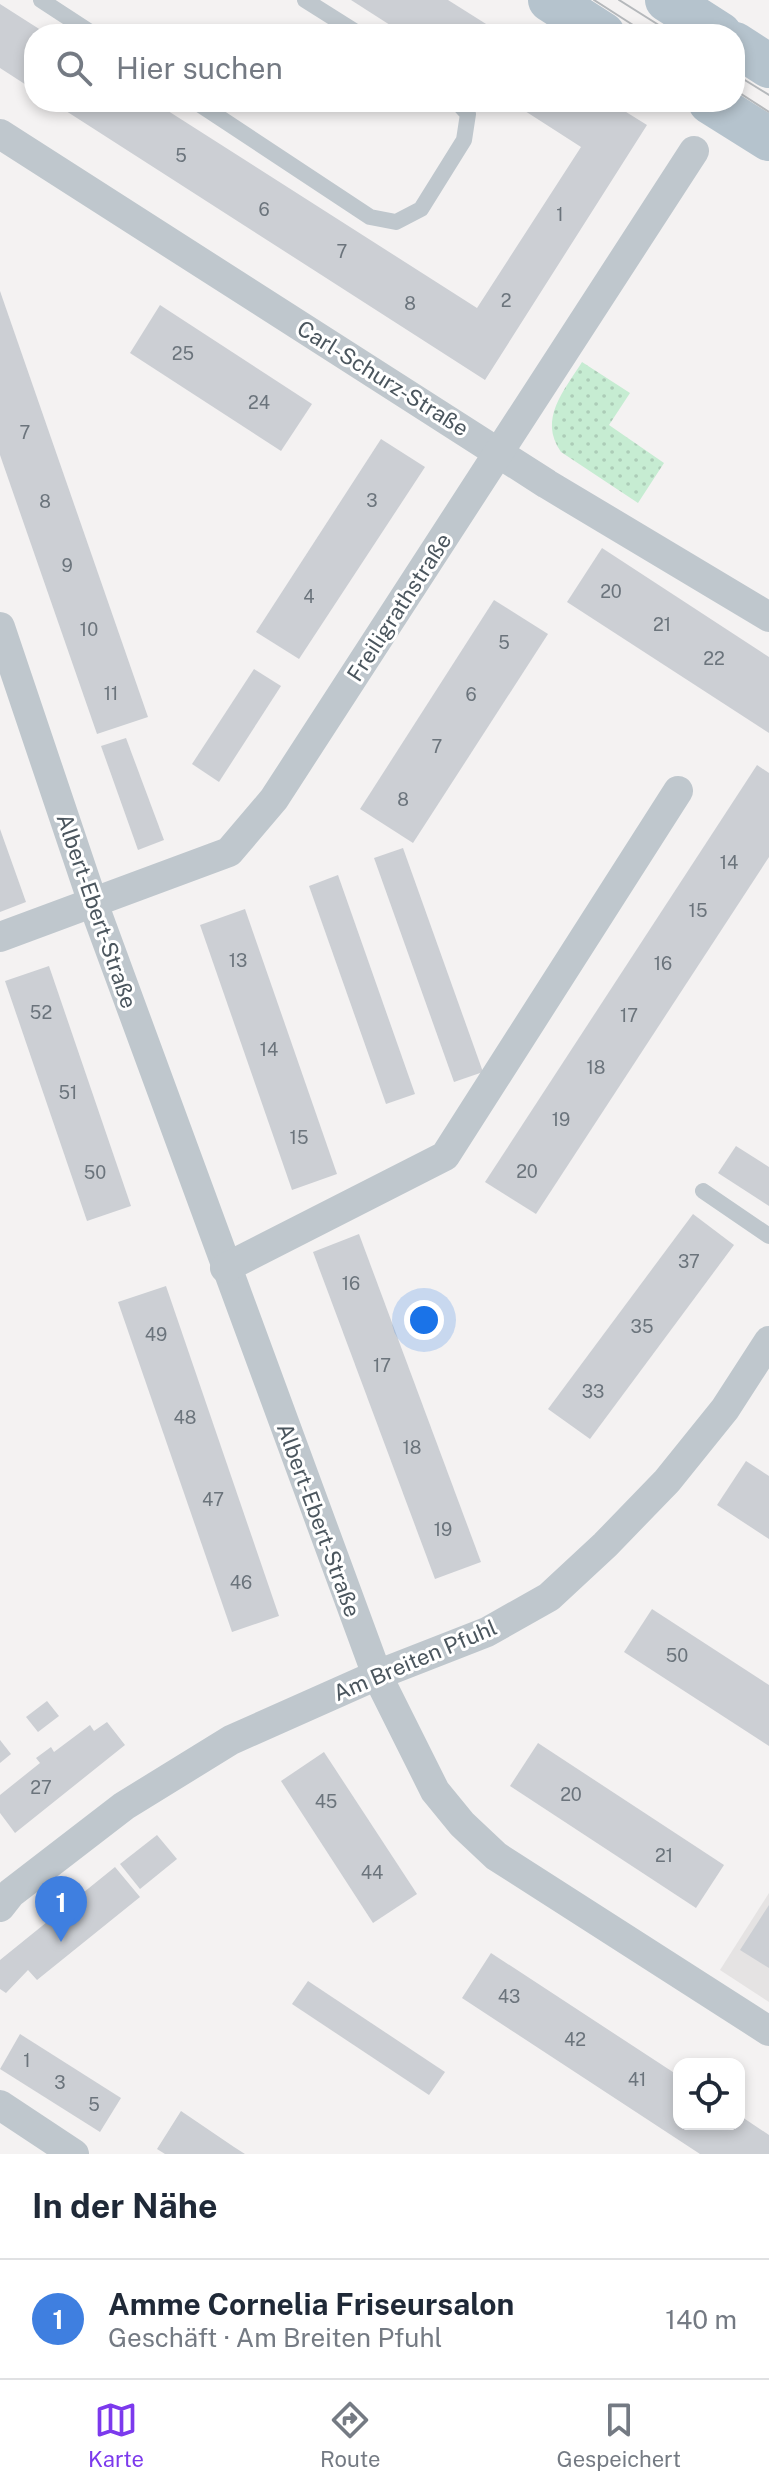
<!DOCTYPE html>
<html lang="de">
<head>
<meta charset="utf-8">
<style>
	:root { --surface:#fff; --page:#f6f6f7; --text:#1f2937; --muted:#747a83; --line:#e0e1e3; --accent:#7c3aed }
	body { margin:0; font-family:"Public Sans",sans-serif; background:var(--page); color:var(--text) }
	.controls { position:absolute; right:24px; bottom:24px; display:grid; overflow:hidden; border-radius:16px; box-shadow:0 4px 12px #0003 }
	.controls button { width:72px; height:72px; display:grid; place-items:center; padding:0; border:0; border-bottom:2px solid var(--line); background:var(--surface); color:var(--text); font:40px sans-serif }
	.you { position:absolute; left:424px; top:1320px; width:28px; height:28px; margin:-20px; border:6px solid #fff; border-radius:50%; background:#1a73e8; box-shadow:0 0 0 12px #1a73e833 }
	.badge { display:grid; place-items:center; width:52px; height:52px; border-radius:50%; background:var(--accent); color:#fff; font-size:26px; font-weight:700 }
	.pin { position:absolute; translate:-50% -66px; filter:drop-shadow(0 2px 4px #0008) }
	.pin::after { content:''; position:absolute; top:42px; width:28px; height:24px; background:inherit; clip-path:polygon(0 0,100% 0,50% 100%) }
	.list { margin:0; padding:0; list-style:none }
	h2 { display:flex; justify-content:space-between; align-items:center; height:104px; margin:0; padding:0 32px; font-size:34px }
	h2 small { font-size:26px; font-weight:400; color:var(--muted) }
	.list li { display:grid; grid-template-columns:52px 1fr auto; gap:24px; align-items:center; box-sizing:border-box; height:120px; padding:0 32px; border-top:2px solid var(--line) }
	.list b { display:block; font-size:30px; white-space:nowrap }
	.list p { margin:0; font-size:26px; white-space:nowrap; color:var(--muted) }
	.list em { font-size:26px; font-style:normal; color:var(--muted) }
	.icon { flex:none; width:44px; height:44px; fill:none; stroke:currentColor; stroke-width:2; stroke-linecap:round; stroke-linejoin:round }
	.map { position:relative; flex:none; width:769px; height:2154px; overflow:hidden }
	.search { position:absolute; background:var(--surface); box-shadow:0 4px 12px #0003; left:24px; right:24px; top:24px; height:88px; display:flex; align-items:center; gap:20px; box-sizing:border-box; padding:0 28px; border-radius:32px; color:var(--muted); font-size:30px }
	.sheet { height:224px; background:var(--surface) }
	nav { display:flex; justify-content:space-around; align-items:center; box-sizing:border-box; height:112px; border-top:2px solid var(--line); background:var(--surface); font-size:22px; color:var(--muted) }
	nav a { display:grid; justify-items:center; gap:4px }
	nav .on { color:var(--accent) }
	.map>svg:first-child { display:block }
</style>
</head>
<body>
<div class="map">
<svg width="769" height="2154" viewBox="0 0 769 2154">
	<defs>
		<pattern id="grass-dots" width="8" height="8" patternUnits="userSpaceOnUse" patternTransform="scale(2)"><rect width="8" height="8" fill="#c6ecd2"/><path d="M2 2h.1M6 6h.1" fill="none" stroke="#acccb7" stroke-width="1.8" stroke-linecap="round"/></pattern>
	</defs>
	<rect width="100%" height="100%" fill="#f4f2f2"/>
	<polygon fill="#e5e3e3" points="769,1893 769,2002 720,1970"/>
	<path fill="url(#grass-dots)" d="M582,362L630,393L609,425L664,463L638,503L561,452C538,419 564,391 582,362Z"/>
	<g fill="#cccfd4">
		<polygon points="351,0 448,0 502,34 404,34"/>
		<polygon points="0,4 47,34 34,34 34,90 0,68"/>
		<polygon points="52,102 154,102 477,308 581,147 511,102 610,102 647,125 485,380"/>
		<polygon points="0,291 148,717 97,734 0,455"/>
		<polygon points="160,305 312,404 281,451 130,353"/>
		<polygon points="381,439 425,467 299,659 256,632"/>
		<polygon points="602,548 769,657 769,733 567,602"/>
		<polygon points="494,600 548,634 413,843 360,809"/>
		<polygon points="254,669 281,686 219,782 192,764"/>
		<polygon points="126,738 164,840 138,850 101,746"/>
		<polygon points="757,765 769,773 769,857 536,1214 485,1182"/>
		<polygon points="0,829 26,902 0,912"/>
		<polygon points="403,848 483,1072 454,1082 374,858"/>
		<polygon points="338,875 415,1094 386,1104 309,886"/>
		<polygon points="245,909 337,1174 292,1190 200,925"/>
		<polygon points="49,966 131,1206 87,1221 5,981"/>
		<polygon points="736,1146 769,1167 769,1206 718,1173"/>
		<polygon points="693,1214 734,1245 590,1439 548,1409"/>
		<polygon points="359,1234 481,1562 435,1579 313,1252"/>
		<polygon points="166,1286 279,1616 232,1632 118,1302"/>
		<polygon points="746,1461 769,1476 769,1539 717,1505"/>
		<polygon points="652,1609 769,1685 769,1746 624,1652"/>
		<polygon points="47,1701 59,1716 38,1732 26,1717"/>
		<polygon points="107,1722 125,1745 15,1833 0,1813 0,1795 40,1763 36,1758 51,1747 54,1752 90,1725 94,1731"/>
		<polygon points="0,1740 11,1754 0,1763"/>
		<polygon points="538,1743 724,1865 696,1908 510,1786"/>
		<polygon points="324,1752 417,1894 373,1923 281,1781"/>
		<polygon points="157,1835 177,1859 140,1889 120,1864"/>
		<polygon points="115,1867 140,1897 37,1980 28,1970 6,1993 0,1989 0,1960"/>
		<polygon points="769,1905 769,1968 740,1950"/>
		<polygon points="491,1953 679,2076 679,2124 739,2124 739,2115 769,2135 769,2154 700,2154 462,1998"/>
		<polygon points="308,1981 445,2072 429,2095 292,2004"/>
		<polygon points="20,2034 121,2098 100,2132 0,2069"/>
		<polygon points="181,2111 234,2147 245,2154 165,2154 157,2149"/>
	</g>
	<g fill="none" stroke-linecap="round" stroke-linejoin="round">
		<g stroke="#bfc7cd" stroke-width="16">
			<polyline points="41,0 93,34"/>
			<polyline points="305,0 359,34"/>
			<polyline points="196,102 370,217 396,222 421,209 464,140 468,114 457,102"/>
			<polyline points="703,1191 769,1236"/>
		</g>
		<g stroke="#bfc7cd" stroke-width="30">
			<polyline points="0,134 547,484 769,617"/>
			<polyline points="0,627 93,903 377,1675 435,1791 462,1824 496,1856 769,2031"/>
			<polyline points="0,937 229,852 274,799 694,151"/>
			<polyline points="225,1268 445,1156 678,791"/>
			<polyline points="0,1907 11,1893 124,1806 231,1740 377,1675 487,1632 549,1597 605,1545 667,1481 725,1409 769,1341"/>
			<polyline points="0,2105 74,2154"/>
		</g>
		<g stroke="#b5c3cd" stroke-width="44">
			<polyline points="550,0 603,34"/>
			<polyline points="667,0 720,34"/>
			<polyline points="735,44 769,66"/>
			<polyline points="710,102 769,139"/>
		</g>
		<g stroke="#b5b8bb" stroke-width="2">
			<polyline points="594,0 647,34"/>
			<polyline points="619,0 673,34"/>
			<polyline points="735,74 769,95"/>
			<polyline points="735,90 769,112"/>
		</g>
	</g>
	<g text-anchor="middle" stroke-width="6" stroke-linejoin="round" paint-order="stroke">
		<g font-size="18" fill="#6b747c">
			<text x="181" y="162">5</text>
			<text x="264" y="216">6</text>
			<text x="560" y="221">1</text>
			<text x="342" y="258">7</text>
			<text x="506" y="307">2</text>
			<text x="410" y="310">8</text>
			<text x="183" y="360">25</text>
			<text x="259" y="409">24</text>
			<text x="25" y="439">7</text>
			<text x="372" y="507">3</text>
			<text x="45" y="508">8</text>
			<text x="67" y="572">9</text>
			<text x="611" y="598">20</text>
			<text x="309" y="603">4</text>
			<text x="662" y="631">21</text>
			<text x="89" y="636">10</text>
			<text x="504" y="649">5</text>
			<text x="714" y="665">22</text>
			<text x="111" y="700">11</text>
			<text x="471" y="701">6</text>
			<text x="437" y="753">7</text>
			<text x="403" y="806">8</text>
			<text x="729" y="869">14</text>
			<text x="698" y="917">15</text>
			<text x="238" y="967">13</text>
			<text x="663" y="970">16</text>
			<text x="41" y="1019">52</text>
			<text x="629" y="1022">17</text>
			<text x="269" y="1056">14</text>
			<text x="596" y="1074">18</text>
			<text x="68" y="1099">51</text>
			<text x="561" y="1126">19</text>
			<text x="299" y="1144">15</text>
			<text x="527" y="1178">20</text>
			<text x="95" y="1179">50</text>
			<text x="689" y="1268">37</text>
			<text x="351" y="1290">16</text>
			<text x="642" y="1333">35</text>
			<text x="156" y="1341">49</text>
			<text x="382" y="1372">17</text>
			<text x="593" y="1398">33</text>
			<text x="185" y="1424">48</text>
			<text x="412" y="1454">18</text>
			<text x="213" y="1506">47</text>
			<text x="443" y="1536">19</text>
			<text x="241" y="1589">46</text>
			<text x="677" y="1662">50</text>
			<text x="41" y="1794">27</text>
			<text x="571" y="1801">20</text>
			<text x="326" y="1808">45</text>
			<text x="664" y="1862">21</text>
			<text x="372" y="1879">44</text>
			<text x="509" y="2003">43</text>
			<text x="575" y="2046">42</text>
			<text x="27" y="2067">1</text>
			<text x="637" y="2086">41</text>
			<text x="60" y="2089">3</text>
			<text x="94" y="2111">5</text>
		</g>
		<g font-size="22" fill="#4b565e" stroke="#fff">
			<text transform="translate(383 378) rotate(32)" y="8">Carl-Schurz-Straße</text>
			<text transform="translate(399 607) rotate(-57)" y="8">Freiligrathstraße</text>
			<text transform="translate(97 911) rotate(71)" y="8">Albert-Ebert-Straße</text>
			<text transform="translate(319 1520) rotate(70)" y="8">Albert-Ebert-Straße</text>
			<text transform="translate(415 1660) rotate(-23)" y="8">Am Breiten Pfuhl</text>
		</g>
	</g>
</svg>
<div class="controls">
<button><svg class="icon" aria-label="locate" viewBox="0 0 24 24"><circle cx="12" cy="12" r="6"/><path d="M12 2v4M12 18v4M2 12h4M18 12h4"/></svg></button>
</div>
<div class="you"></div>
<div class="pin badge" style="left:61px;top:1942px;background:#3f7fe0">1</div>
<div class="search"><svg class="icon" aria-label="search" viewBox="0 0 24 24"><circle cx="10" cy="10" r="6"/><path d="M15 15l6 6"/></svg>Hier suchen</div>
</div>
<section class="sheet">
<h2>In der Nähe<small></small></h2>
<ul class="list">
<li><span class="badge" style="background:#3f7fe0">1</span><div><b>Amme Cornelia Friseursalon</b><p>Geschäft · Am Breiten Pfuhl</p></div><em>140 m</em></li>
</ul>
</section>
<nav>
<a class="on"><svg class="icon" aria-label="map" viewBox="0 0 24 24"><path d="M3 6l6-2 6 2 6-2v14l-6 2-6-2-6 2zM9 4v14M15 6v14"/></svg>Karte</a>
<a><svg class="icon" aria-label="directions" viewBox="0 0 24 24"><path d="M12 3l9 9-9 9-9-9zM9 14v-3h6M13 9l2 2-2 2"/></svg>Route</a>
<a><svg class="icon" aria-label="saved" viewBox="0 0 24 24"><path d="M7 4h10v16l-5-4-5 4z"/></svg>Gespeichert</a>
</nav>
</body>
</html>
